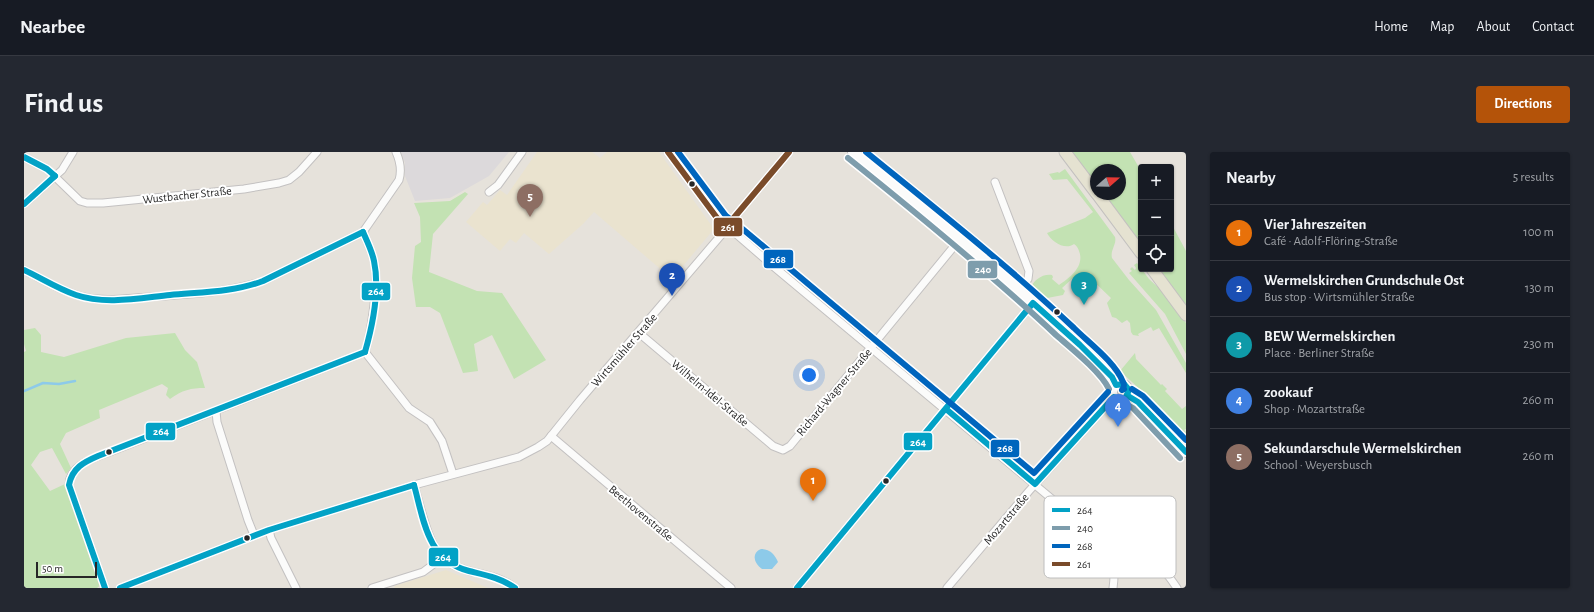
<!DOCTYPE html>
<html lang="en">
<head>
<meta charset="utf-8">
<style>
	:root { --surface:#171b24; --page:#242831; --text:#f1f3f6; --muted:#9ea1a6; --line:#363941; --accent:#b45309 }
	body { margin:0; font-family:"Alegreya Sans",sans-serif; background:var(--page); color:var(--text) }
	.controls { position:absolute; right:12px; top:12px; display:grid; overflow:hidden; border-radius:4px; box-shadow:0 1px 3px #0004 }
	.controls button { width:36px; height:36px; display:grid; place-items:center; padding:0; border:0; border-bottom:1px solid var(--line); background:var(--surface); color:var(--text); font:20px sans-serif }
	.compass { position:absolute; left:1066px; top:12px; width:36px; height:36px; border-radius:50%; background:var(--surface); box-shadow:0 1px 3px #0004; rotate:70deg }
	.scale { position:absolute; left:12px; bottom:10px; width:61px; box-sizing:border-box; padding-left:4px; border:2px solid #272727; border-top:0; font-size:11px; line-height:14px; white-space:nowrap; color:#272727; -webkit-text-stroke:3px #fff; paint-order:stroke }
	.you { position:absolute; left:785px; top:223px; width:14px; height:14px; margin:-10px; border:3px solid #fff; border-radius:50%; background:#1a73e8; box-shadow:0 0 0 6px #1a73e833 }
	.badge { display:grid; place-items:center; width:26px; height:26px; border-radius:50%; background:var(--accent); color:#fff; font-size:13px; font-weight:700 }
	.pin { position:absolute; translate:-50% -33px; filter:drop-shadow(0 1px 2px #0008) }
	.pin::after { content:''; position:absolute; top:21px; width:14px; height:12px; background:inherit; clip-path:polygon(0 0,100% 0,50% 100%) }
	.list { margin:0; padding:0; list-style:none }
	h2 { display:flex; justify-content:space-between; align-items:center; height:52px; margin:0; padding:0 16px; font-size:17px }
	h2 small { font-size:13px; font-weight:400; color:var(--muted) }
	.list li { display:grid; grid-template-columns:26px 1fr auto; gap:12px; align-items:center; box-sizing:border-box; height:56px; padding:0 16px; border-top:1px solid var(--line) }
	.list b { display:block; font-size:15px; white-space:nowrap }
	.list p { margin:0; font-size:13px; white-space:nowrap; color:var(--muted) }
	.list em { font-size:13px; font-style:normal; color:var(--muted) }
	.icon { flex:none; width:22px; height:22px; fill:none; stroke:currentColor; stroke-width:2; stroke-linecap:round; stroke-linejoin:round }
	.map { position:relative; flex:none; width:1162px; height:436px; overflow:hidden; border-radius:4px }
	header { display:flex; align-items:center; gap:24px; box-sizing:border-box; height:56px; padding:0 20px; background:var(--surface); border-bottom:1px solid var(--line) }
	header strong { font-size:19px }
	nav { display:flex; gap:22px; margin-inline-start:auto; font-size:14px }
	.intro { display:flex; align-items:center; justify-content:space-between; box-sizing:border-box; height:96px; padding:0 24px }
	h1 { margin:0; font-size:28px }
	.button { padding:10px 18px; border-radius:4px; background:var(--accent); color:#fff; font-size:14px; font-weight:700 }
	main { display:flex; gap:24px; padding:0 24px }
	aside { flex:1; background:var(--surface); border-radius:4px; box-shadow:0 1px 3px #0004 }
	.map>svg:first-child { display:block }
</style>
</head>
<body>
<header>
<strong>Nearbee</strong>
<nav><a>Home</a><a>Map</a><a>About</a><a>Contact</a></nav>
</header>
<div class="intro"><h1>Find us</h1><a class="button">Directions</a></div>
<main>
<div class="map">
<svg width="1162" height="436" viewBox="0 0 1162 436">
	<rect width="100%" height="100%" fill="#e6e2db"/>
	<polygon fill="#dcd9db" points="377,0 485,0 465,24 426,46 391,49 381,24 381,11"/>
	<g fill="#eae3cf">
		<polygon points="513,0 568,0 576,6 583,0 635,0 690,77 648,127 570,60 559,72 525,102 500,81 492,91 486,87 476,99 442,70 459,50 463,53 476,38 483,43"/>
		<polygon points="422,418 464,436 371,436 370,434"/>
	</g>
	<g fill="#c3e2b3">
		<polygon points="1047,0 1106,0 1117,19 1117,93 1079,42 1096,42 1096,18 1072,18 1072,33"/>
		<path d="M1041,17L1091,85C1093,92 1086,98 1088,106L1105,128L1132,158L1162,211V221L1135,176L1129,179L1127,175L1114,182L1115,184L1109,183L1107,180L1106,171L1103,168L1098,171L1092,166L1088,165L1083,151L1087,146L1065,125L1060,130L1049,126L1038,136L1041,139L1039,143L1018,147L1007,137C1008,128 1020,121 1028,123L1029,125L1028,127L1035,133C1046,126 1061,114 1055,99C1054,96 1053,94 1050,92C1041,99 1027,89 1023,81L1061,66L1069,60L1043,27L1029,28L1025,22L1034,20L1035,21Z"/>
		<polygon points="441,40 444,42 409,82 405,120 453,139 478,141 522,208 490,227 468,183 450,192 454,219 439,221 416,161 406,155 392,155 388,126 391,94 397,90 396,65 390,51 426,49"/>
		<polygon points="1147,71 1162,99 1162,155 1135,117 1147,117"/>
		<polygon points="1113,111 1125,127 1139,140 1162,171 1162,202 1141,162 1105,121 1108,119 1106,117 1108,115 1111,118 1112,116 1110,113"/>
		<path d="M11,176L17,183V200L40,205L102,186L151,181L161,198L173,210L181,236C167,236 158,238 146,247L142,243L144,236L138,232L75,258L76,266L42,281L36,292L47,316L42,322L28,296L16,300L7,313L26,339L41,332L43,337L77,433L73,436H0V200L2,199L0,192V178Z"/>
		<polygon points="1111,201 1112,207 1137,233 1138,232 1143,237 1141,239 1158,257 1162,254 1162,277 1160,278 1162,280 1162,287 1132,252 1096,219"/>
		<polygon points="1094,224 1098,225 1122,247 1121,248 1111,243 1105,232"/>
	</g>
	<path fill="#8dcae9" d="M737,397C746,397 751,403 754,410L748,417H738C730,412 727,401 737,397Z"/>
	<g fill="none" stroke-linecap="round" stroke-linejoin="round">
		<polyline stroke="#8dcae9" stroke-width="2.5" points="0,239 19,231 35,232 51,229"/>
		<g stroke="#c3c1c1" stroke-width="9">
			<g id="minor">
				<path d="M644,0L696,70L710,80L749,114L1077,388C1089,404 1092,416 1089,436"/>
				<polyline points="0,5 23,17 56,49 63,51 79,51 220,37 255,31 265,28 275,20 293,0"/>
				<polyline points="971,30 1005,119 1004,127 995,139"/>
				<polyline points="465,40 474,33 498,0"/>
				<polyline points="0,52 38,18 49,0"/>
				<path d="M339,80C344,91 350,103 351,115C354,133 347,182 341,200"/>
				<path d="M0,118C20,128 42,142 64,146C84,150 105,146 125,145C163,142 203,141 239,129L339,80L375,28C378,18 376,9 372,0"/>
				<polyline points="615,181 749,294 759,298 766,294 936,87"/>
				<polyline points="341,200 385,256 406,270 418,289 429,322"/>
				<polyline points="192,259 193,270 224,368 230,383"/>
				<polyline points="527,284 707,436"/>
				<path d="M390,333C396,352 404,392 418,405C425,412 435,416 445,419C462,423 477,425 491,436"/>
				<polyline points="245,378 247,386 272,436"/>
				<path d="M1091,416C1100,412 1111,406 1120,405C1131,404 1147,427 1153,436"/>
				<path d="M81,436L45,333C45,312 71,306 88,299L341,200"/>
				<polyline points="96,436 245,378 390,333 495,305 514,295 523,289 556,248 704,75 708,68 765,0"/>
				<polyline points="348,436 399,420 418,406"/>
				<polyline points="773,436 1009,151"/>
				<polyline points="923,436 1005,339 1090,245"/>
			</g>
		</g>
		<g stroke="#c3c1c1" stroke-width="12">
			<g id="secondary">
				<path d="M829,0C918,72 1007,144 1088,225L1092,233"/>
				<circle cx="1096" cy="240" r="8"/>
				<polyline points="1104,244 1114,250 1162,300"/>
			</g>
		</g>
		<g stroke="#c3c1bf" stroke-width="13">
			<g id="primary">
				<polyline points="1041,0 1072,41"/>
				<polyline points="1073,42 1117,101"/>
				<polyline points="1128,117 1162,163"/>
			</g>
		</g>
		<use href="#minor" stroke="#fbfbfa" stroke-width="7"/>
		<use href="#secondary" stroke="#fbfbfa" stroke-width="10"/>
		<use href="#primary" stroke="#e5e2d1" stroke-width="11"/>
		<g stroke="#fff" stroke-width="9">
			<g id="bus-1">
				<polyline points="0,5 23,17 31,24"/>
				<polyline points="0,52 31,24"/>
				<path d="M339,80C343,89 348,99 350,109C356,137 349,172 341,200"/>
				<path d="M0,118C17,126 34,137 52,143C81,153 116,146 146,143C177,140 210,140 239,129L339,80"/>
				<polyline points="1104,244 1114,250 1162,300"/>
				<path d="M390,333C400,369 403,408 445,419C461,423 477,426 491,436"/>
				<path d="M81,436L45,333C48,316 60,310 74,304L341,200"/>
				<polyline points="96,436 245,378 390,333"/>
				<polyline points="773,436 1009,151 1056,193 1088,225 1092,233 1100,232 1105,238 1101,247 1095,248 1090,245 1011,332 922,257"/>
			</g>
		</g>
		<g stroke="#fff" stroke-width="9">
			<g id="bus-2">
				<path d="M824,6C895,63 966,121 1032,183C1047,196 1077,220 1085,237"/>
				<polyline points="1100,251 1109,256 1156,306"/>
			</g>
		</g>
		<g stroke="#fff" stroke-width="9">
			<g id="bus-3">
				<polyline points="654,0 702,64 715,74 1010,321 1084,240"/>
				<path d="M842,0C912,57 984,114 1050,176C1065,191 1091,210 1099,230C1101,233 1100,235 1098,238L1100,237"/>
				<polyline points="1108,237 1119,244 1162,288"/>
			</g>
		</g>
		<g stroke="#fff" stroke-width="9">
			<polyline id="bus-4" points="644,0 696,70 704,75 708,68 765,0"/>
		</g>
		<use href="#bus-1" stroke="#02a2c6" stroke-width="6"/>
		<use href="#bus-2" stroke="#7e9dac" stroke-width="6"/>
		<use href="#bus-3" stroke="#0065bd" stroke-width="6"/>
		<use href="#bus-4" stroke="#7a4b2a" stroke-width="6"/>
	</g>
	<g fill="#272727" stroke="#fff" stroke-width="1.5">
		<circle cx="668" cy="32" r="3.5"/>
		<circle cx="1033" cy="160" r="3.5"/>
		<circle cx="85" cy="300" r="3.5"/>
		<circle cx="862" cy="329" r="3.5"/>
		<circle cx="223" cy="386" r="3.5"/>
	</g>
	<g text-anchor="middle" stroke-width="4" stroke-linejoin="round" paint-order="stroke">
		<g font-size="12" fill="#272727" stroke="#fff">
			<text transform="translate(163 43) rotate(-6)" y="4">Wustbacher Straße</text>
			<text transform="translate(600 198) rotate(-49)" y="4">Wirtsmühler Straße</text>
			<text transform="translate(810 240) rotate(-50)" y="4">Richard-Wagner-Straße</text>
			<text transform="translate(686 241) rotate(40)" y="4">Wilhelm-Idel-Straße</text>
			<text transform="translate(617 361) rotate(40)" y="4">Beethovenstraße</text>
			<text transform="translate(982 367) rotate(-50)" y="4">Mozartstraße</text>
		</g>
	</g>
	<rect x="1020" y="344" width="132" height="82" rx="6" fill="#fff" stroke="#bebebe" stroke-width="1"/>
	<rect x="1028" y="356" width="18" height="4" fill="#02a2c6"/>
	<rect x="1028" y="374" width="18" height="4" fill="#7e9dac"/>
	<rect x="1028" y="392" width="18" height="4" fill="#0065bd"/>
	<rect x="1028" y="410" width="18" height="4" fill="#7a4b2a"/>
	<g font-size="11" fill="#272727">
		<text x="1053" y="362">264</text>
		<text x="1053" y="380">240</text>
		<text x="1053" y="398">268</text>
		<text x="1053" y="416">261</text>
	</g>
	<g stroke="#fff" stroke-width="1.5">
		<rect x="689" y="65" width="30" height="20" rx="4" fill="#7a4b2a"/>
		<rect x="739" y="97" width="31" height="20" rx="4" fill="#0065bd"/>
		<rect x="943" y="108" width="31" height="19" rx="4" fill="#7e9dac"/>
		<rect x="337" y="130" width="30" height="19" rx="4" fill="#02a2c6"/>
		<rect x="121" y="270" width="31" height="19" rx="4" fill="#02a2c6"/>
		<rect x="879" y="280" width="30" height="19" rx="4" fill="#02a2c6"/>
		<rect x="966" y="287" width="30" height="19" rx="4" fill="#0065bd"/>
		<rect x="404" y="395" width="31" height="20" rx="4" fill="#02a2c6"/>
	</g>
	<g font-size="11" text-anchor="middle" font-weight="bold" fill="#fff">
		<text x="704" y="79">261</text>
		<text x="754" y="111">268</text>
		<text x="959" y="121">240</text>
		<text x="352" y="143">264</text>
		<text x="137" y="283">264</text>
		<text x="894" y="294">264</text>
		<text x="981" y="300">268</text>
		<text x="419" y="409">264</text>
	</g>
</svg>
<div class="controls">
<button>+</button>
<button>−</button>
<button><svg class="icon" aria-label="locate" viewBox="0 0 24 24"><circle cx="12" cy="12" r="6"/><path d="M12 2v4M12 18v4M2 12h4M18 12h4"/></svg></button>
</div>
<svg class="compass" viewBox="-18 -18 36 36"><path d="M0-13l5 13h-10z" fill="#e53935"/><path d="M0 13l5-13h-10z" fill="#9ea1a6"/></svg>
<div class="scale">50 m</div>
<div class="you"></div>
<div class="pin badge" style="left:789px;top:349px;background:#e8710a">1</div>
<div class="pin badge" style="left:648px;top:144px;background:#1a4fb4">2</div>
<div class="pin badge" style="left:1060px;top:153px;background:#0f9aa8">3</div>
<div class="pin badge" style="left:1094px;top:275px;background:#3f7fe0">4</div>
<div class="pin badge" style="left:506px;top:65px;background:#8d6e63">5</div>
</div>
<aside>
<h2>Nearby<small>5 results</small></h2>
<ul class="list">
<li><span class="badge" style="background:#e8710a">1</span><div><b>Vier Jahreszeiten</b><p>Café · Adolf-Flöring-Straße</p></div><em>100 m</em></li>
<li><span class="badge" style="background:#1a4fb4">2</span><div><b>Wermelskirchen Grundschule Ost</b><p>Bus stop · Wirtsmühler Straße</p></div><em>130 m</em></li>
<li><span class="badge" style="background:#0f9aa8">3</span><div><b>BEW Wermelskirchen</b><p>Place · Berliner Straße</p></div><em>230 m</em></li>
<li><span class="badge" style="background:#3f7fe0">4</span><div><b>zookauf</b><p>Shop · Mozartstraße</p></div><em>260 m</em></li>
<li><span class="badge" style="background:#8d6e63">5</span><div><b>Sekundarschule Wermelskirchen</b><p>School · Weyersbusch</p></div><em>260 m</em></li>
</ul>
</aside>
</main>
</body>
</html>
